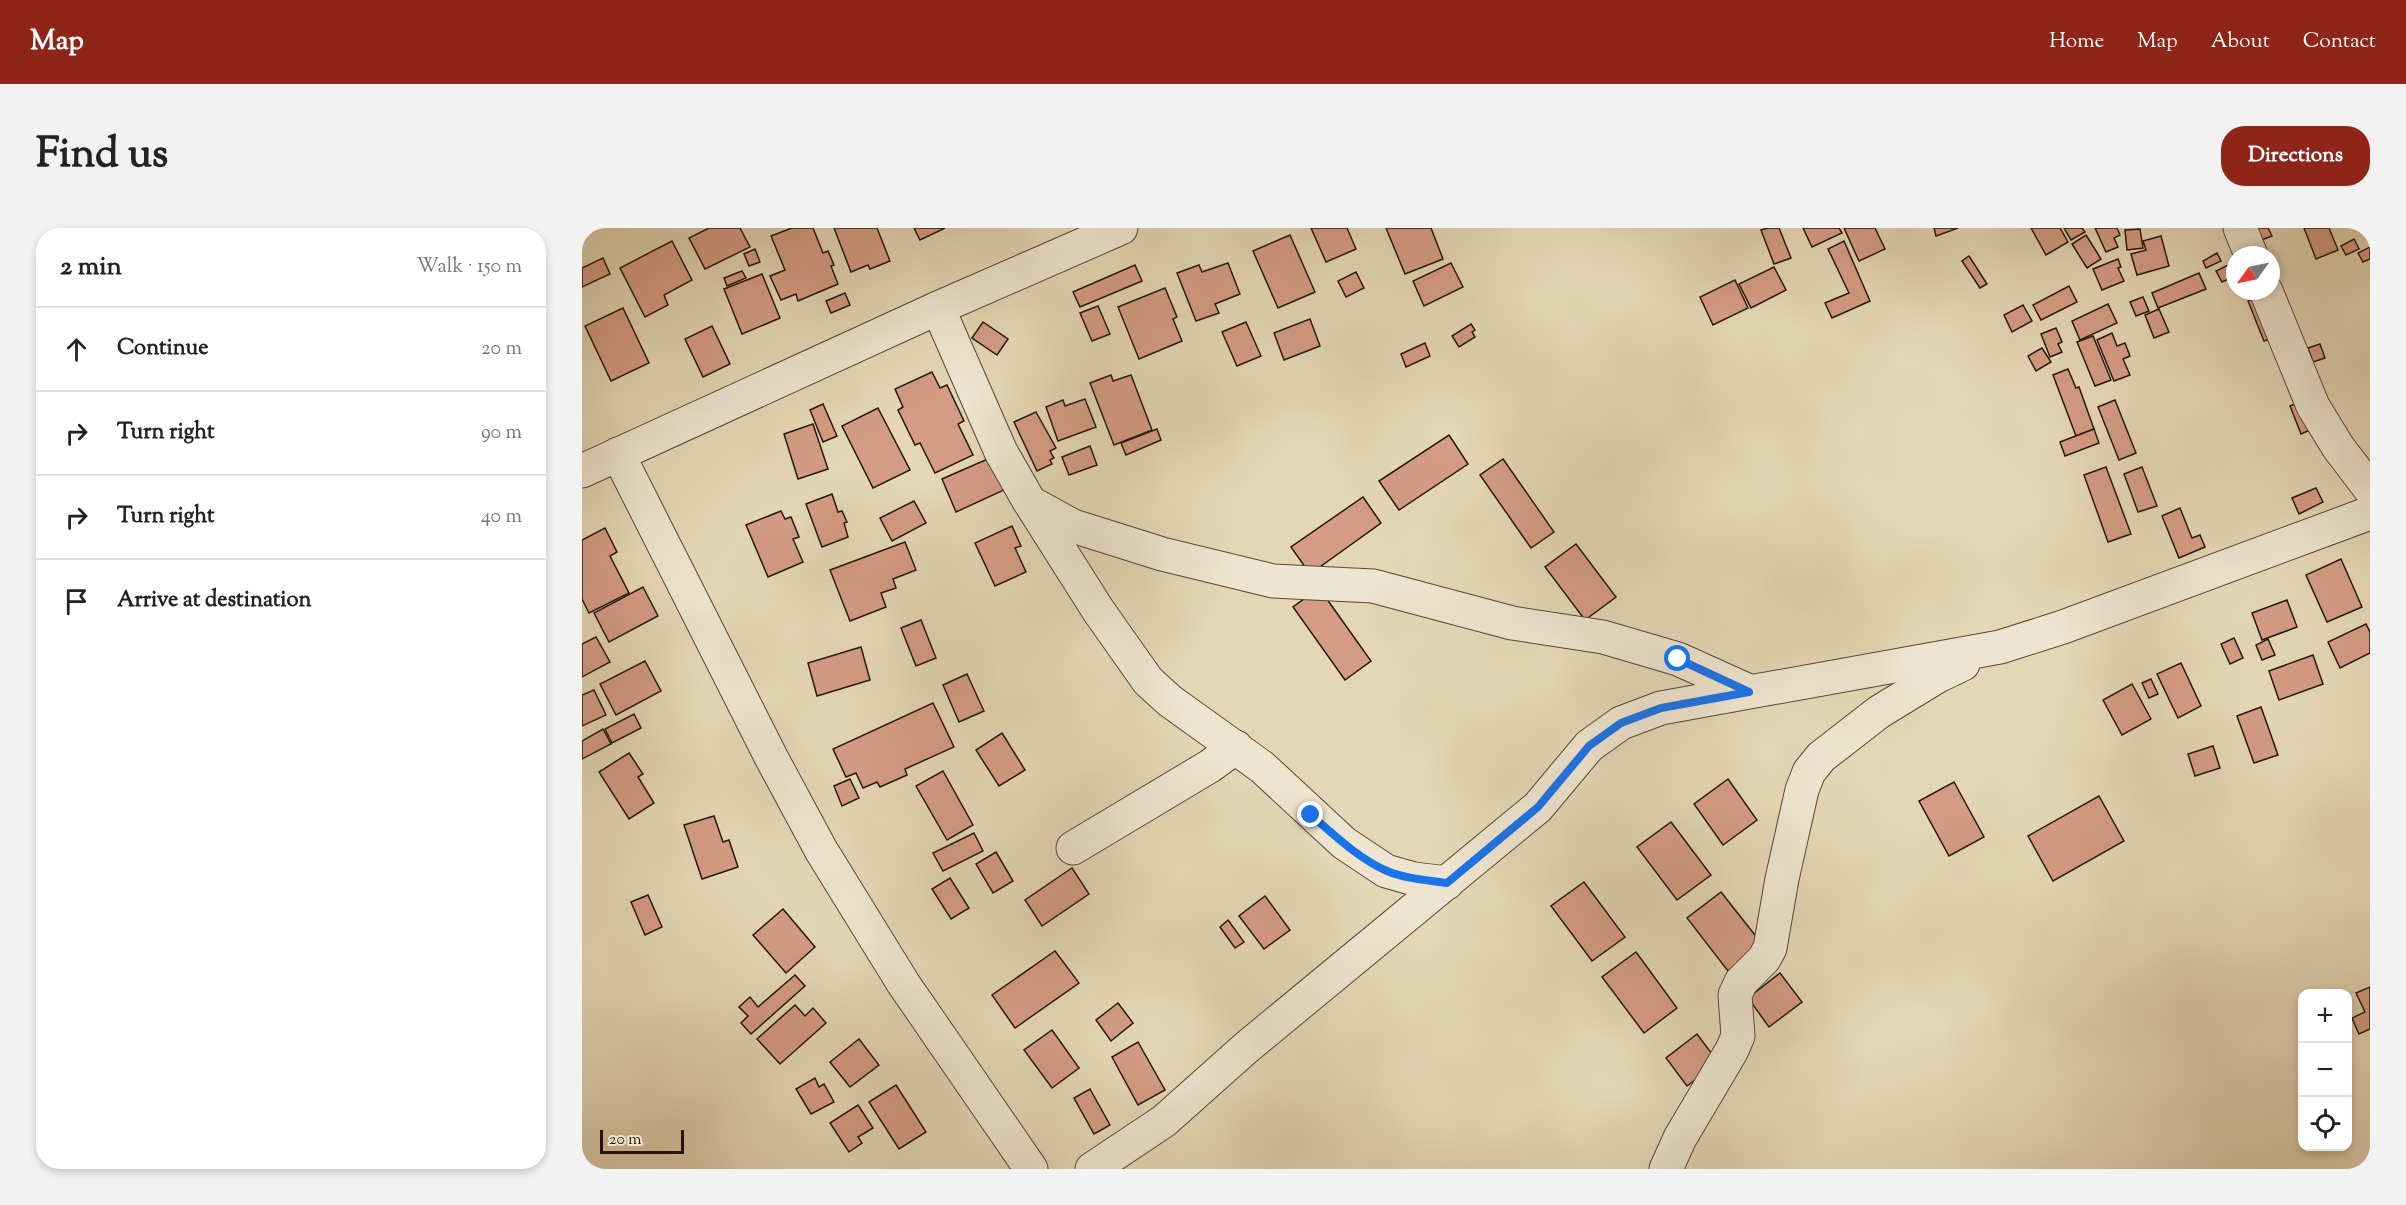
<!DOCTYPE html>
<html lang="en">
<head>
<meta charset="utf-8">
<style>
	:root { --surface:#fff; --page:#f2f2f2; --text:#222; --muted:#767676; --line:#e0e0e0; --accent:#8f2418 }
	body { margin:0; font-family:"Sorts Mill Goudy",serif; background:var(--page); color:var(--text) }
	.controls { position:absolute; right:18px; bottom:18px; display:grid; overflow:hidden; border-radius:12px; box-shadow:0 3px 9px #0003 }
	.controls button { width:54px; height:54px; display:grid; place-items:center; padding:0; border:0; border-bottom:2px solid var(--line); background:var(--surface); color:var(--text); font:30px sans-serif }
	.compass { position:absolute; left:1644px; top:18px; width:54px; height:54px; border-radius:50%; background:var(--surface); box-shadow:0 3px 9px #0003; rotate:237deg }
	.scale { position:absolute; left:18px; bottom:15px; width:84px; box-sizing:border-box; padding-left:6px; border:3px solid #26160c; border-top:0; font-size:16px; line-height:21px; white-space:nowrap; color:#26160c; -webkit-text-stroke:4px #eee5d0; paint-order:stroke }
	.stop { position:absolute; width:18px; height:18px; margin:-14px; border:4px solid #1a73e8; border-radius:50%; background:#fff }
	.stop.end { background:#1a73e8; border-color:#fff; box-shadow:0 2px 6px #0008 }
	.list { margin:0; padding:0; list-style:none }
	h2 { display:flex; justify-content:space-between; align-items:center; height:78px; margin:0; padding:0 24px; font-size:26px }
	h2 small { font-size:20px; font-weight:400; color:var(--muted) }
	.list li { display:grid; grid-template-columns:39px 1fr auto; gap:18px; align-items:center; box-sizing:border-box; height:84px; padding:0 24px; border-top:2px solid var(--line) }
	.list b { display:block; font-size:22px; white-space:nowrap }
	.list em { font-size:20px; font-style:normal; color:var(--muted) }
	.icon { flex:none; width:33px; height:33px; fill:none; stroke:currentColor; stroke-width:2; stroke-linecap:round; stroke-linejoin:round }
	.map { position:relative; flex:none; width:1788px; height:941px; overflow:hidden; border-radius:24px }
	header { display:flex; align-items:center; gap:36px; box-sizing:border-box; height:84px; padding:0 30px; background:var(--accent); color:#fff }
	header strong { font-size:28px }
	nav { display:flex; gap:33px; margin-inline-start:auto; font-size:21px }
	.intro { display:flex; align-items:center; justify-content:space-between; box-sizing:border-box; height:144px; padding:0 36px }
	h1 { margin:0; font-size:42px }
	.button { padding:15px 27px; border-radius:24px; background:var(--accent); color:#fff; font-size:21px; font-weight:700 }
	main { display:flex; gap:36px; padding:0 36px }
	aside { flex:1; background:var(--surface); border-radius:24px; box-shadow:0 3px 9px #0003 }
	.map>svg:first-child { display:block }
</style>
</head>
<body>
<header>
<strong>Map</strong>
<nav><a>Home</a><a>Map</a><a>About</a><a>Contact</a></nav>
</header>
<div class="intro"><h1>Find us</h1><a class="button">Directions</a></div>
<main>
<aside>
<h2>2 min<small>Walk · 150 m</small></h2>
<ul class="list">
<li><svg class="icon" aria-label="ahead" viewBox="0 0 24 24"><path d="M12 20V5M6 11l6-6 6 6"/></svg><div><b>Continue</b></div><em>20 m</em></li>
<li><svg class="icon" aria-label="right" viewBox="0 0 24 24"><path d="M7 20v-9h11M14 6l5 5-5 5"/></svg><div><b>Turn right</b></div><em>90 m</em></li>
<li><svg class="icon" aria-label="right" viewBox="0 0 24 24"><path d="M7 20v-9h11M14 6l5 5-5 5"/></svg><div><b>Turn right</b></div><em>40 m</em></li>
<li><svg class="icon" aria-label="arrive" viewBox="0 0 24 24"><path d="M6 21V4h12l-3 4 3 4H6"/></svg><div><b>Arrive at destination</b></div></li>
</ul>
</aside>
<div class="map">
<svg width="1788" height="941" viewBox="0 0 1788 941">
	<rect width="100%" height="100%" fill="#e5d7b6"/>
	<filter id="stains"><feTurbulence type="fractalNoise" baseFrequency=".00333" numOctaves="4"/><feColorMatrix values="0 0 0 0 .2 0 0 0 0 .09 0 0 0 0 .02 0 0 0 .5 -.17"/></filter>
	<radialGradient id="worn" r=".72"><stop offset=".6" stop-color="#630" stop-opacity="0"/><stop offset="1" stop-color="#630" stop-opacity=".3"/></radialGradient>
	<g fill="#d59c85" stroke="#26160c" stroke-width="1.5">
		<polygon points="127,0 158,0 168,19 123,41 107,10"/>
		<polygon points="210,0 231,0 241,25 246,23 252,37 249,38 256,56 216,73 214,66 199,72 188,48 203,42 189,8"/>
		<polygon points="252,0 295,0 308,33 288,41 286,37 269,44"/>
		<polygon points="332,0 363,0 338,12"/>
		<polygon points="729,0 765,0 774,21 744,34"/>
		<polygon points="804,0 849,0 861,31 823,46"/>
		<polygon points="1186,0 1197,0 1209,30 1192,36 1179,2"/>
		<polygon points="1221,0 1257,0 1260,5 1230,19"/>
		<polygon points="1262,0 1293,0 1303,21 1277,33"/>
		<polygon points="1352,0 1376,0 1354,8"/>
		<polygon points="1449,0 1478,0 1486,14 1464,27"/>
		<polygon points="1482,0 1500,0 1503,4 1489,12"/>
		<polygon points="1513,0 1535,0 1538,7 1532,10 1536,19 1524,24"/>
		<polygon points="1671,0 1686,0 1690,8 1677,13"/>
		<polygon points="1722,0 1747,0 1756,22 1734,31"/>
		<polygon points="1558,1 1561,20 1545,22 1543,2"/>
		<polygon points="708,7 733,64 696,80 671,23"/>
		<polygon points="1504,7 1519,31 1505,40 1490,16"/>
		<polygon points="1579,8 1587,38 1555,47 1549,26 1564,22 1561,13"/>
		<polygon points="1772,11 1777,21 1764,27 1759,18"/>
		<polygon points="90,13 110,52 82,67 86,77 63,89 38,40"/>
		<polygon points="1262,13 1288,73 1250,90 1243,75 1267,65 1246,21"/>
		<polygon points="1788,19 1788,31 1781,34 1776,25"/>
		<polygon points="173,21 178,34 167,38 162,26"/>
		<polygon points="1635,25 1639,33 1624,40 1621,33"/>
		<polygon points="1387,28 1405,56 1398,60 1380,33"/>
		<polygon points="21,30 28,46 0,59 0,40"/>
		<polygon points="1536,31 1539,39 1536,40 1542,53 1520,62 1511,41"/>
		<polygon points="646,35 658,66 633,76 637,85 614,93 595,45 617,37 620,44"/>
		<polygon points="869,35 881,59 842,78 831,53"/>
		<polygon points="1648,36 1653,48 1640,54 1634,43"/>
		<polygon points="553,37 560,53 498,79 491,64"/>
		<polygon points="1192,39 1204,62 1169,80 1157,56"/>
		<polygon points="160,43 164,50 145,58 142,50"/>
		<polygon points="774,44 782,60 764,69 756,53"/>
		<polygon points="1617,45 1624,61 1576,80 1570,65"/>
		<polygon points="180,46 198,90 160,106 142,61"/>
		<polygon points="1153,52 1166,80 1131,97 1118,69"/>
		<polygon points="1487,58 1495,74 1459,92 1451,77"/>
		<polygon points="583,60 595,89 591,91 600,113 557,131 536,79"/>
		<polygon points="263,65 268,77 249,85 244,73"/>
		<polygon points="1677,68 1694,109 1682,113 1666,73"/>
		<polygon points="1561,69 1567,83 1554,88 1548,74"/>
		<polygon points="1526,76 1535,95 1498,112 1490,93"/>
		<polygon points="1441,77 1450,93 1430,104 1422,87"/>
		<polygon points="516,78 528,106 510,113 498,85"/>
		<polygon points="41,80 67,135 29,153 3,98"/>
		<polygon points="1577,81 1587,104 1572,110 1563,87"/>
		<polygon points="728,91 738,118 702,132 692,105"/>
		<polygon points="401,94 426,111 415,127 390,110"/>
		<polygon points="664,94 679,128 655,138 640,104"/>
		<polygon points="889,96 893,102 890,104 893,109 877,119 870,108"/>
		<polygon points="130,98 148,136 121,149 103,111"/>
		<polygon points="1474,100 1480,114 1476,116 1480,124 1468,129 1459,106"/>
		<polygon points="1530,105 1535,118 1543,115 1548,128 1541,131 1548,147 1532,153 1515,112"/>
		<polygon points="1511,108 1529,152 1513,158 1495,114"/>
		<polygon points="843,115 848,128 824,139 819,126"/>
		<polygon points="1738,116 1743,130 1731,134 1726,120"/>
		<polygon points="1460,120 1469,134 1454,143 1446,128"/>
		<polygon points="1486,141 1494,160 1497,159 1512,201 1494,208 1471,147"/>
		<polygon points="350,144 358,160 365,157 382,193 376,196 391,227 353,245 338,215 333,217 316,182 321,179 313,161"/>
		<polygon points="529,147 531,153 549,147 570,202 532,217 508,155"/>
		<polygon points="503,171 514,199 476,213 464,179 481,172 483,178"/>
		<polygon points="1533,172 1554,225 1537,232 1516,179"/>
		<polygon points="1718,174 1728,202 1719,206 1708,178"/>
		<polygon points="241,176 255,208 241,214 228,182"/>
		<polygon points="296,180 328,242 291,260 260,198"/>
		<polygon points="454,184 474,220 468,223 472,230 468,232 470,236 455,243 432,194"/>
		<polygon points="231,196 246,241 216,251 202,206"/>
		<polygon points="575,201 579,212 544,227 539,215"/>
		<polygon points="1512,201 1517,215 1483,228 1478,214"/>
		<polygon points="867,207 886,236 817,282 797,253"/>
		<polygon points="508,218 515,237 487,247 480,229"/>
		<polygon points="408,230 422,262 374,284 360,251"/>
		<polygon points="921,231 972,304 949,320 898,247"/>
		<polygon points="1524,239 1549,306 1526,314 1502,247"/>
		<polygon points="1560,239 1575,278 1556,284 1542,246"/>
		<polygon points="1734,260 1741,274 1717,286 1710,270"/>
		<polygon points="250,266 256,284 260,283 265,294 262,295 266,309 240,319 224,276"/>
		<polygon points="781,269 799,295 728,346 709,319"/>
		<polygon points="332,273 344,295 310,313 298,290"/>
		<polygon points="1598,280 1610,310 1618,307 1623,319 1597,330 1580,288"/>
		<polygon points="199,283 203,291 209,289 217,309 211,311 221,334 186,349 164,297"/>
		<polygon points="430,298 439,318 433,320 444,344 413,358 393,315"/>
		<polygon points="23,300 35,324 28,328 47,365 7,385 0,371 0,312"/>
		<polygon points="323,314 334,342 311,351 314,360 299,365 304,379 268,393 248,342"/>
		<polygon points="994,316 1034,369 1003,392 963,339"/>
		<polygon points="1759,331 1780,379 1745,394 1724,347"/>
		<polygon points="61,359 76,388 27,414 12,385"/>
		<polygon points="737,360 789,433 763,452 711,379"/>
		<polygon points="1705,372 1715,399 1680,412 1670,385"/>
		<polygon points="339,392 354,430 334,438 319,400"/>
		<polygon points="1784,396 1788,404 1788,425 1758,440 1746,414"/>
		<polygon points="14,409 28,434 0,449 0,416"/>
		<polygon points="1652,410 1661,430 1648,436 1639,416"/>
		<polygon points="1686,411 1693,427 1680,432 1674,417"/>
		<polygon points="279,419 288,452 235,468 226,435"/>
		<polygon points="1731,427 1741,456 1697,472 1687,443"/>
		<polygon points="63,433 79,463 34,487 18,456"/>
		<polygon points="1599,435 1619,478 1596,490 1575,446"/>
		<polygon points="385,446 402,483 377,494 361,457"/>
		<polygon points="1569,451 1576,466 1567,470 1560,455"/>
		<polygon points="1550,456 1569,491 1540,507 1521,472"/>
		<polygon points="12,462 24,487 0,498 0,467"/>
		<polygon points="351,475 372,519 323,541 325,547 298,559 295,554 281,560 274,545 264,549 251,521"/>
		<polygon points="1679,479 1696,527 1672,535 1655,488"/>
		<polygon points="52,486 59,500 30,515 23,501"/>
		<polygon points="21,501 29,516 0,531 0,513"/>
		<polygon points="420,505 443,542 417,558 394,522"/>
		<polygon points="1631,518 1638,540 1613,548 1606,526"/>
		<polygon points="47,525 61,546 56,549 72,575 47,591 17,544"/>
		<polygon points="361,543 391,597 365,612 334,558"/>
		<polygon points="268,551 277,570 260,578 252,558"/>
		<polygon points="1146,551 1175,592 1141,617 1112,576"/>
		<polygon points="1372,554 1402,609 1367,628 1337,573"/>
		<polygon points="1517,568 1542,613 1471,653 1446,608"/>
		<polygon points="132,588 141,614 147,612 156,639 120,651 102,597"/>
		<polygon points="1089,594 1129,647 1095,672 1055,619"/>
		<polygon points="392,605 401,623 361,643 351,625"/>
		<polygon points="414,624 431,653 411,665 394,636"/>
		<polygon points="490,640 507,666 460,698 443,672"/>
		<polygon points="368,650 387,680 369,691 350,661"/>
		<polygon points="1002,654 1043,709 1010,733 969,678"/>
		<polygon points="1139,664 1180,716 1146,743 1105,690"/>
		<polygon points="66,667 80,699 63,707 49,674"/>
		<polygon points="683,668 708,702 682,721 657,688"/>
		<polygon points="201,681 233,719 204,745 171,707"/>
		<polygon points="646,692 662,714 653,720 638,699"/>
		<polygon points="473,723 497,755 433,800 410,767"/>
		<polygon points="1054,724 1095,780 1062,805 1020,749"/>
		<polygon points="1198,745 1220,774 1187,799 1166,770"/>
		<polygon points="213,747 223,758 169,806 159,795 166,788 157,779 168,769 176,779"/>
		<polygon points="1788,759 1788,801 1777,806 1770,790 1783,784 1774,765"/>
		<polygon points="536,775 551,795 529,813 514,792"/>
		<polygon points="213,777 223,788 231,780 244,795 198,836 175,811"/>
		<polygon points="470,802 497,840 470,860 442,822"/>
		<polygon points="1115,806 1136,834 1105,858 1084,830"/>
		<polygon points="277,811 297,837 268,859 248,834"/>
		<polygon points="556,814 583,862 556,877 530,829"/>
		<polygon points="233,850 237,859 242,856 252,874 229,886 214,861"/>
		<polygon points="314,857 344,904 317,921 287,874"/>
		<polygon points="508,861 528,897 512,906 492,870"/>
		<polygon points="276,877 291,900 276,909 280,915 267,924 248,895"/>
	</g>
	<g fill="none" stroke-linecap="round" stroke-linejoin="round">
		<g stroke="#564636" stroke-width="35">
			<g id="minor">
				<polyline points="1658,0 1669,27"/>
				<polyline points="1684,63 1731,178 1756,219 1788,261"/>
				<polyline points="356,80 419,224 447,273 516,382 566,453 588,473 680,539 762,615 804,643 832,651 865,655"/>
				<polyline points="36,226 189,529 239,622 321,755 449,941"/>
				<polyline points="0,243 356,80 539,0"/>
				<polyline points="451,276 491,298 580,326 691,353 791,358 930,395 1021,409 1096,431 1167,463"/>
				<polyline points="491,620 628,538 654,519"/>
				<polyline points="510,941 582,893 665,819 956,579 1007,518 1039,495 1079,480 1418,419 1481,399 1788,285"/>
				<polyline points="1084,941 1098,910 1150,822 1156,808 1153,767 1159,754 1182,731 1188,720 1200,651 1220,562 1227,544 1239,529 1297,484 1356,448 1381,436"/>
			</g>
		</g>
		<use href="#minor" stroke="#eee5d0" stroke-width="33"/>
	</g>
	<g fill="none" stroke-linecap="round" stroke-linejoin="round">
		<path stroke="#1a73e8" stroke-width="8" d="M729,587C752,607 777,631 805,643C824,651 845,652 865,655L956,579L1007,518L1039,495L1079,480L1167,464L1096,431"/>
	</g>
	<rect width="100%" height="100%" filter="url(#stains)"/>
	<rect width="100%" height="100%" fill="url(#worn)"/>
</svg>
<div class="controls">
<button>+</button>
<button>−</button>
<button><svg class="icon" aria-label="locate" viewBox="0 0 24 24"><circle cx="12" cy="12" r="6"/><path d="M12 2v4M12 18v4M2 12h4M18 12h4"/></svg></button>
</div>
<svg class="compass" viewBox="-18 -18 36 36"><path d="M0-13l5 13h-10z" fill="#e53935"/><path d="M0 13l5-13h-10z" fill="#767676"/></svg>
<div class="scale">20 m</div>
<div class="stop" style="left:1096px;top:431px"></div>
<div class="stop end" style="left:729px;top:587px"></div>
</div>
</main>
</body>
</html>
